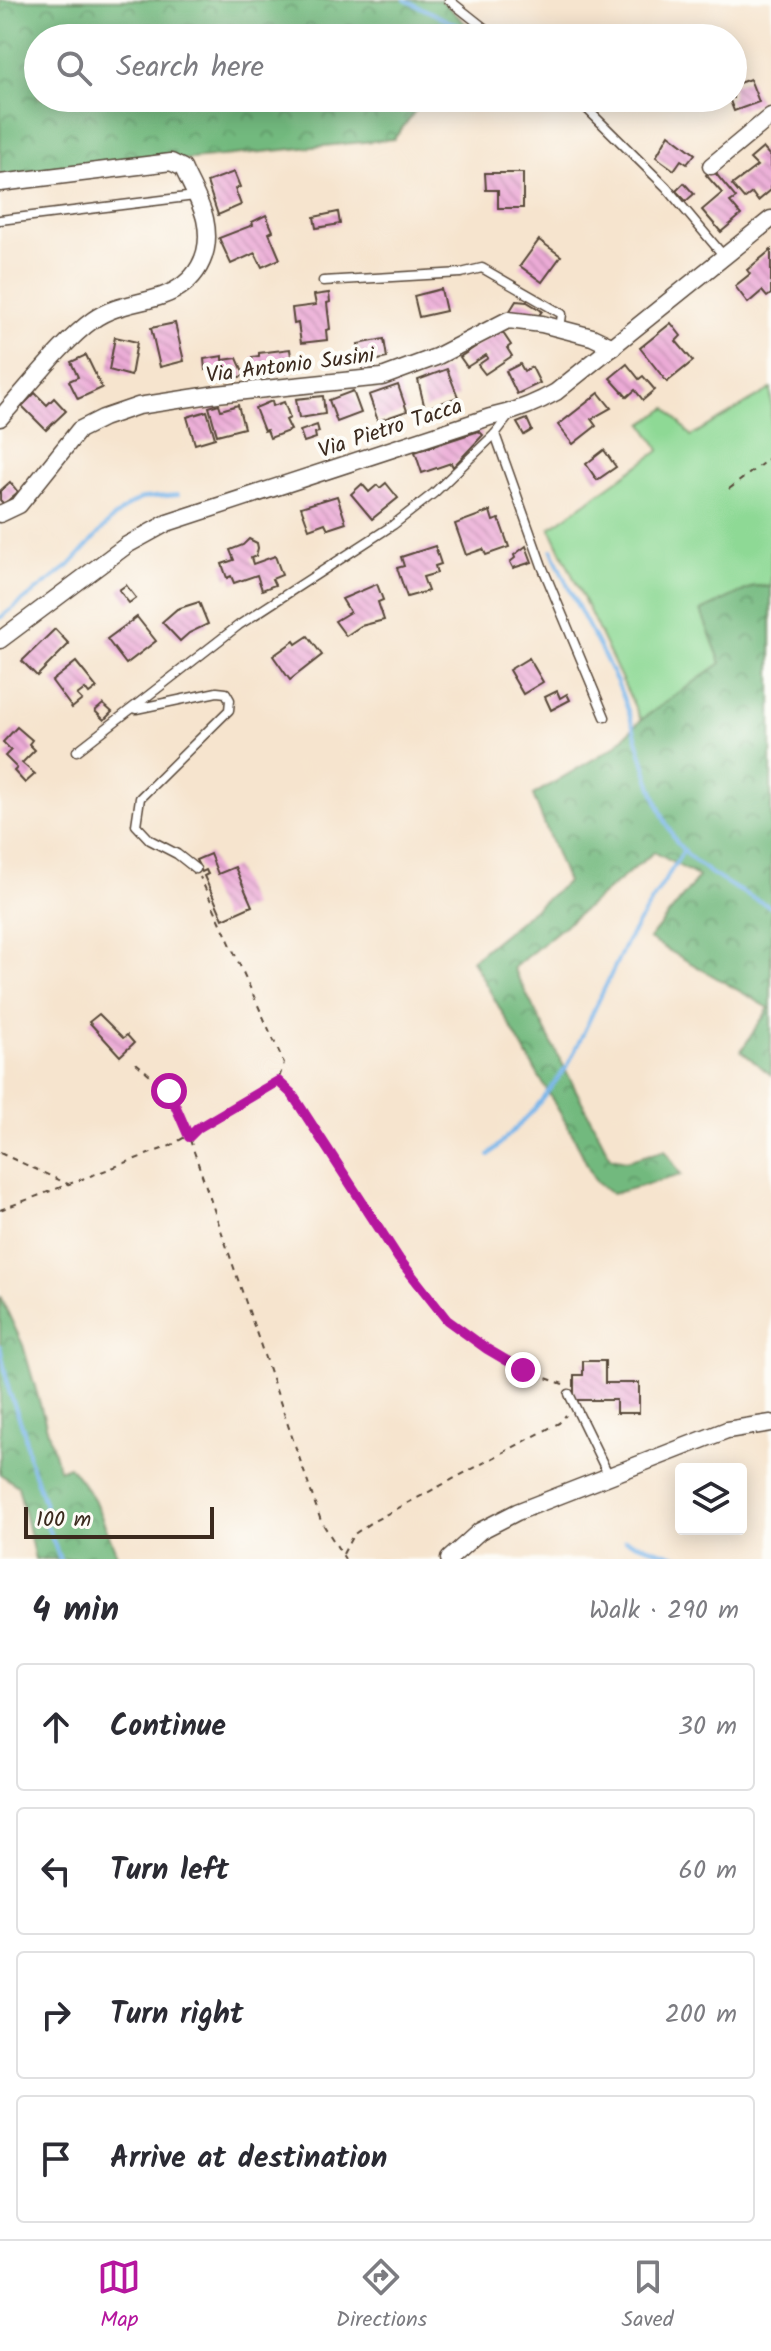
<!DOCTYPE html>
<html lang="en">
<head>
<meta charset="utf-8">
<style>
	:root { --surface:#fff; --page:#f7f7f7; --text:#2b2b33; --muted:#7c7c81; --line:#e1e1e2; --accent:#b5179e }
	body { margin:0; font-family:Kalam,sans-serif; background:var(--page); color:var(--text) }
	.controls { position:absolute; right:24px; bottom:24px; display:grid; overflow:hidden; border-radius:8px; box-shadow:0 4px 20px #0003 }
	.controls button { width:72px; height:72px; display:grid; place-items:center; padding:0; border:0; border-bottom:2px solid var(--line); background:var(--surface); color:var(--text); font:40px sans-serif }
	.scale { position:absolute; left:24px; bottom:20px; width:190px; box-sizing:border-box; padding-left:8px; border:4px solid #3b2a1e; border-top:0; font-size:22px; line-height:28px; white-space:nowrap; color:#3b2a1e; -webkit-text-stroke:6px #fdfcf7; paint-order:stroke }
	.stop { position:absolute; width:24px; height:24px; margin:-18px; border:6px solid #b5179e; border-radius:50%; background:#fff }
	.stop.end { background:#b5179e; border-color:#fff; box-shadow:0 2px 8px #0008 }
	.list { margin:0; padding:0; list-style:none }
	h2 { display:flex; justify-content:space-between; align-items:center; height:104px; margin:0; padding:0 32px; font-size:34px }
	h2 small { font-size:26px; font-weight:400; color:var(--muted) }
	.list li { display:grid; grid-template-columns:52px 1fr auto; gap:24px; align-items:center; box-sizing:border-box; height:128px; margin:0 16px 16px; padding:0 16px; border:2px solid var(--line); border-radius:8px }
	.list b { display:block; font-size:30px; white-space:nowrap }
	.list em { font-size:26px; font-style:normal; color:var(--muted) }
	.icon { flex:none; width:44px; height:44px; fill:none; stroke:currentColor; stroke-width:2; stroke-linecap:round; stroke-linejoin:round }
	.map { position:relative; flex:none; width:771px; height:1559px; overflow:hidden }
	.search { position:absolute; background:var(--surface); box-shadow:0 4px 20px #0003; left:24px; right:24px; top:24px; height:88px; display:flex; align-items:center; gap:20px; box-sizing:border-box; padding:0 28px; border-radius:44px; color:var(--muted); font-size:30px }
	.sheet { height:680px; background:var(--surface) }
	nav { display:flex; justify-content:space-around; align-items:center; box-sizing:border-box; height:112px; border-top:2px solid var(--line); background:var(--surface); font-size:22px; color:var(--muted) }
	nav a { display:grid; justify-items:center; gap:4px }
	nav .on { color:var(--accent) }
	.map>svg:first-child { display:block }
</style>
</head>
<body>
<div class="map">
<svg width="771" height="1559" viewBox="0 0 771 1559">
	<defs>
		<pattern id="forest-crowns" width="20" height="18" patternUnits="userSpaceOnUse" patternTransform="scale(2)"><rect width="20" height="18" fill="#72b97e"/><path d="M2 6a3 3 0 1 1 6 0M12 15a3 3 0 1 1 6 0" fill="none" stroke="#5f9767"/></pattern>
		<pattern id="building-back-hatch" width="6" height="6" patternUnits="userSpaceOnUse" patternTransform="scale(2)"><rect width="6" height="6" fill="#ebaad6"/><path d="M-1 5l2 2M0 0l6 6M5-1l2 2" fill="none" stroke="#ca92b7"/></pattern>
	</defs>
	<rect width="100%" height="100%" fill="#fdfcf7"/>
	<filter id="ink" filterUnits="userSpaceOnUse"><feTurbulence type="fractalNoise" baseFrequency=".0125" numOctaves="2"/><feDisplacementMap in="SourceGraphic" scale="16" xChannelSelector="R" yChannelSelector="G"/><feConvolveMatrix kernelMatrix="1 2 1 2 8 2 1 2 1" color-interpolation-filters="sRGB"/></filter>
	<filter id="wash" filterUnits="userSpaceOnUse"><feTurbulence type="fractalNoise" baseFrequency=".006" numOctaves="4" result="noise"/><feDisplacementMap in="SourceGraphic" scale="32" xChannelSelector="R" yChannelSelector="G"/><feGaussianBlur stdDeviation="1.8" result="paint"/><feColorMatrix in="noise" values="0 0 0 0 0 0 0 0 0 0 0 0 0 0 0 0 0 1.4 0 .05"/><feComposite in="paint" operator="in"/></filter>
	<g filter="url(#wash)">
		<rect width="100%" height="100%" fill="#f6e4ce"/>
		<polygon fill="#8ed995" stroke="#64825a" stroke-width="2" points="771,389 771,587 754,586 722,663 641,720 550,528 660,450 643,424 667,408 691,436"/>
		<g fill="url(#forest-crowns)" stroke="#56724e" stroke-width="2">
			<polygon points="0,0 441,0 469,27 468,38 38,38 38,98 425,98 394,139 0,178"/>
			<polygon points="754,586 771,587 771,1075 741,1051 769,1008 649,939 699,877 654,852 513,968 611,1158 626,1161 665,1150 681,1175 612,1194 595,1181 574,1137 472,960 567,882 533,795 614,747 641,720 721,663 701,611"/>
			<polygon points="0,1296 23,1345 59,1470 69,1466 94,1499 119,1559 35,1559 18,1486 0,1474"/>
		</g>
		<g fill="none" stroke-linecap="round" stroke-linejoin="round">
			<g stroke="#78b5ea" stroke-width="4">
				<polyline points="405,0 484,38"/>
				<path d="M552,550C570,598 598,640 619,687C640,735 648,797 676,841C693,868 742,893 771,907"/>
				<polyline points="0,618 69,566 110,521 129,505 143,498 178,495"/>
				<polyline points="489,1155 534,1110 568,1065 627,941 684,850"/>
				<polyline points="0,1346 9,1391 24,1431 29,1459 46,1508 46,1523 60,1559"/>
				<polyline points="625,1540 685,1559"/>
			</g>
		</g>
		<g id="blocks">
			<g fill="url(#building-back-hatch)">
				<polygon points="750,79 759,102 734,111 729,98 733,98 733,85"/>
				<polygon points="669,134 695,154 687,164 681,160 674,170 656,157"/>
				<polygon points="763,148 771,157 771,190 758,201 752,193 744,199 732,185 757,166 750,159"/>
				<polygon points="712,169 736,198 730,202 741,215 721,232 702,210 722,193 706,175"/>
				<polygon points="234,172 240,187 235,189 241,205 218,215 207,182"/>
				<polygon points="485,173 523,173 523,208 498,208 498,190 486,190"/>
				<polygon points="684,183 694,194 686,201 676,191"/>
				<polygon points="338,212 340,224 316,228 314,217"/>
				<polygon points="266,215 273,231 269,233 280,259 262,267 255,253 231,264 219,238 253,225 252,222"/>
				<polygon points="539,240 561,256 542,282 520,266"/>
				<polygon points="771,250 771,294 767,297 762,291 748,303 735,286 750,274 747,270"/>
				<polygon points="441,289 446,311 419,317 414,296"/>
				<polygon points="329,293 330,302 327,303 330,329 326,330 327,340 301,343 298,323 294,324 292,308 316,305 314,295"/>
				<polygon points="516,301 527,302 542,311 537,318 508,314"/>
				<polygon points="175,323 184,361 160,367 151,328"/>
				<polygon points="671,323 681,336 676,341 693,361 667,382 640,348"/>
				<polygon points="501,330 511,345 507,348 512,356 485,374 478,365 488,358 486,355 467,367 460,357"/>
				<polygon points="115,337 137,342 131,376 109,370"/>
				<polygon points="384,339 387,358 374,361 375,369 363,371 358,344"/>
				<polygon points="290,349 293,371 255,378 252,357 259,356 259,353"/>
				<polygon points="86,355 102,388 78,399 69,381 78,377 71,362"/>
				<polygon points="223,356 223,360 237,358 245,376 214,381 211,369 205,370 204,359"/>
				<polygon points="520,364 524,371 532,367 540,383 517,394 506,371"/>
				<polygon points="627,364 639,379 643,376 655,390 643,400 635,390 627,397 610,378"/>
				<polygon points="447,369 458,397 425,409 418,380"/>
				<polygon points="398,385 407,411 378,421 369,395"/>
				<polygon points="353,391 361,413 337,422 329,400"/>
				<polygon points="35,393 47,405 54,398 66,411 46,430 22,406"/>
				<polygon points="599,393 611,408 591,419 596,426 573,444 558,425"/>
				<polygon points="323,396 325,414 299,418 296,399"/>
				<polygon points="272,401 273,406 284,402 290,418 286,420 291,430 270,438 267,430 264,431 255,408"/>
				<polygon points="219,404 221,410 238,405 244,428 217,435 209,407"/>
				<polygon points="207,411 215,438 195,444 187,417"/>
				<polygon points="527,419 532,430 524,435 517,423"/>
				<polygon points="317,425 319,432 315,433 316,438 304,442 300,431"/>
				<polygon points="479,431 483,435 453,467 451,463 422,473 415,452"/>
				<polygon points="604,450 616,467 597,480 586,464"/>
				<polygon points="10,482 18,492 4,504 0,500 0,491"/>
				<polygon points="386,483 398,498 372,519 351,494 362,484 369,492 377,485 380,488"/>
				<polygon points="337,496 346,523 328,529 325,523 309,529 301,507"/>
				<polygon points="490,511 493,521 499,519 509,547 486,555 483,549 466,555 455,524"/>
				<polygon points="249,539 257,543 258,548 256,556 251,558 253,564 275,556 282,575 272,579 275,585 262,590 257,575 234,583 231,576 227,578 222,564 234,560 230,550 243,545"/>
				<polygon points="435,546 441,564 435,566 437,573 423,577 428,591 407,597 397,568 404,566 401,557"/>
				<polygon points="526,546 532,562 513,568 510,562 515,558 514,555"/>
				<polygon points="377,584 383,600 378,602 384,620 361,626 346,636 335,621 350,612 342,599"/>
				<polygon points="126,585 136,598 129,603 119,590"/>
				<polygon points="199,602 208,624 189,633 180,641 162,622 177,609"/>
				<polygon points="137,617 156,641 126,664 107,639"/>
				<polygon points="55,629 69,644 37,676 22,661"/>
				<polygon points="308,636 322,655 290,680 273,656 294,641 296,644"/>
				<polygon points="529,658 543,682 523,694 509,670"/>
				<polygon points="76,662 97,688 89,694 85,689 77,695 82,700 72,708 52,681"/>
				<polygon points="557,691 560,698 567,694 570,700 551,710 545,697"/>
				<polygon points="103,704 112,712 104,720 95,711"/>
				<polygon points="17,727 32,740 29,744 35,750 22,763 35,774 25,783 14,771 17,768 5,756 11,750 3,742"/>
				<polygon points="210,854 218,874 235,867 252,906 223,919 204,876 208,874 206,870 202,872 196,860"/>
				<polygon points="99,1014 123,1038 127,1035 134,1043 120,1056 89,1022"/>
				<polygon points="583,1361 605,1361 605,1383 639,1383 639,1413 616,1413 616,1400 574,1400 574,1375 583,1375"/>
			</g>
		</g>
	</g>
	<g filter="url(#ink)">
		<use href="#blocks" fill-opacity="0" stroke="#574638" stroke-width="2"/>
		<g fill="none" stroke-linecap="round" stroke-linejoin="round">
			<g stroke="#574638" stroke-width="11">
				<g id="lane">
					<polyline points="449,0 497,38"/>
					<polyline points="576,98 666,187 723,255"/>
					<polyline points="0,220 195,196"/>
					<polyline points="323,281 461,273 482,268 562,314 560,329"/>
					<polyline points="495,434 542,566 605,717"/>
					<polyline points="136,709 217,692 226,693 230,700 229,710 140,798 136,825 150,840 177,854 196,869"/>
					<polyline points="77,751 239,625 393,525 434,493 495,434 511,413"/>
					<polyline points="569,1394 609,1476"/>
				</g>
			</g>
			<g stroke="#574638" stroke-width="19">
				<g id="street">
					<polyline points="711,166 771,116"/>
					<path d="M0,183L171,162L183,168C190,184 201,202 205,219C213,255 196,284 162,296C138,304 114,305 93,320C63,341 26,390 0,418"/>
					<polyline points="0,514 19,505 79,430 103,418 138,406 217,394 382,377 436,357 508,320 542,324 592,337 613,347"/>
					<path d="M0,640L127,545L167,523L490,417C514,412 535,404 556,392L771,219"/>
					<polyline points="449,1559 480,1531 517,1512 727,1430 771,1423"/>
				</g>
			</g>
			<g stroke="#574638" stroke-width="2" stroke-dasharray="6 6" stroke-linecap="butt">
				<polyline points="729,489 771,457"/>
				<polyline points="136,1063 169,1091 189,1137 321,1521 345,1559"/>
				<polyline points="279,1082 292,1094 399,1259 447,1320 487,1349 523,1370 563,1384"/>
				<polyline points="0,1153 68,1184"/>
				<polyline points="0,1210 170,1146 278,1081 284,1063 200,877"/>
				<polyline points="343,1554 353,1535 370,1523 559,1423 566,1415"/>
			</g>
			<use href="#lane" stroke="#fff" stroke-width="8"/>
			<use href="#street" stroke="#fff" stroke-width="16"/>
		</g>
	</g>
	<g fill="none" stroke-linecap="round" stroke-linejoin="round" filter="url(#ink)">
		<polyline stroke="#b5179e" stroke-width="10" points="169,1091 189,1137 198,1128 278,1081 292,1094 399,1259 447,1320 487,1349 523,1370"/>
	</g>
	<g text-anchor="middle" stroke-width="8" stroke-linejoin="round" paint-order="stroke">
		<g font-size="22" fill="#3b2a1e" stroke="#fdfcf7">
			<text transform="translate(290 364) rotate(-7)" y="8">Via Antonio Susini</text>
			<text transform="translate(390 427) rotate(-18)" y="8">Via Pietro Tacca</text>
		</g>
	</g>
</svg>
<div class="controls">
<button><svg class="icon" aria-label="layers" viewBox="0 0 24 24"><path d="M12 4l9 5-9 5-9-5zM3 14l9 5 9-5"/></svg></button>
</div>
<div class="scale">100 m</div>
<div class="stop" style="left:169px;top:1091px"></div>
<div class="stop end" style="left:523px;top:1370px"></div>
<div class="search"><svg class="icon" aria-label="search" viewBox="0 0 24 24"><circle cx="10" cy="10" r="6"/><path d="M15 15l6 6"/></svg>Search here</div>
</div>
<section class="sheet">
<h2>4 min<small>Walk · 290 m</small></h2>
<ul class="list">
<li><svg class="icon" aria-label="ahead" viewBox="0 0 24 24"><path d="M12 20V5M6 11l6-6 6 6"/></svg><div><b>Continue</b></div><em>30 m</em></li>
<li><svg class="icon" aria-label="left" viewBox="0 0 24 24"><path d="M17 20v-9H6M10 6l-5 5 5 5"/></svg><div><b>Turn left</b></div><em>60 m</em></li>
<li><svg class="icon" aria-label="right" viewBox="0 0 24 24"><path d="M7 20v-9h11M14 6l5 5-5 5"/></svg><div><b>Turn right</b></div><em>200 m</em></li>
<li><svg class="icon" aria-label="arrive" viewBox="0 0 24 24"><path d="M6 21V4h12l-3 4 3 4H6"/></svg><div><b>Arrive at destination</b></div></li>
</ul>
</section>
<nav>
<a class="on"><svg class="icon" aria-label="map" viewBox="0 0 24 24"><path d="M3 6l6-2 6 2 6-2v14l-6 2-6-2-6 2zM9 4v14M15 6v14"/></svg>Map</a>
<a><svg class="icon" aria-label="directions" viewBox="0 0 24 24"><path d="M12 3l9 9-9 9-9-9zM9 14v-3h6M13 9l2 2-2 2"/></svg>Directions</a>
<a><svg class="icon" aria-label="saved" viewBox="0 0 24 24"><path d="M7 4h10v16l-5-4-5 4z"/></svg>Saved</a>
</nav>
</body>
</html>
